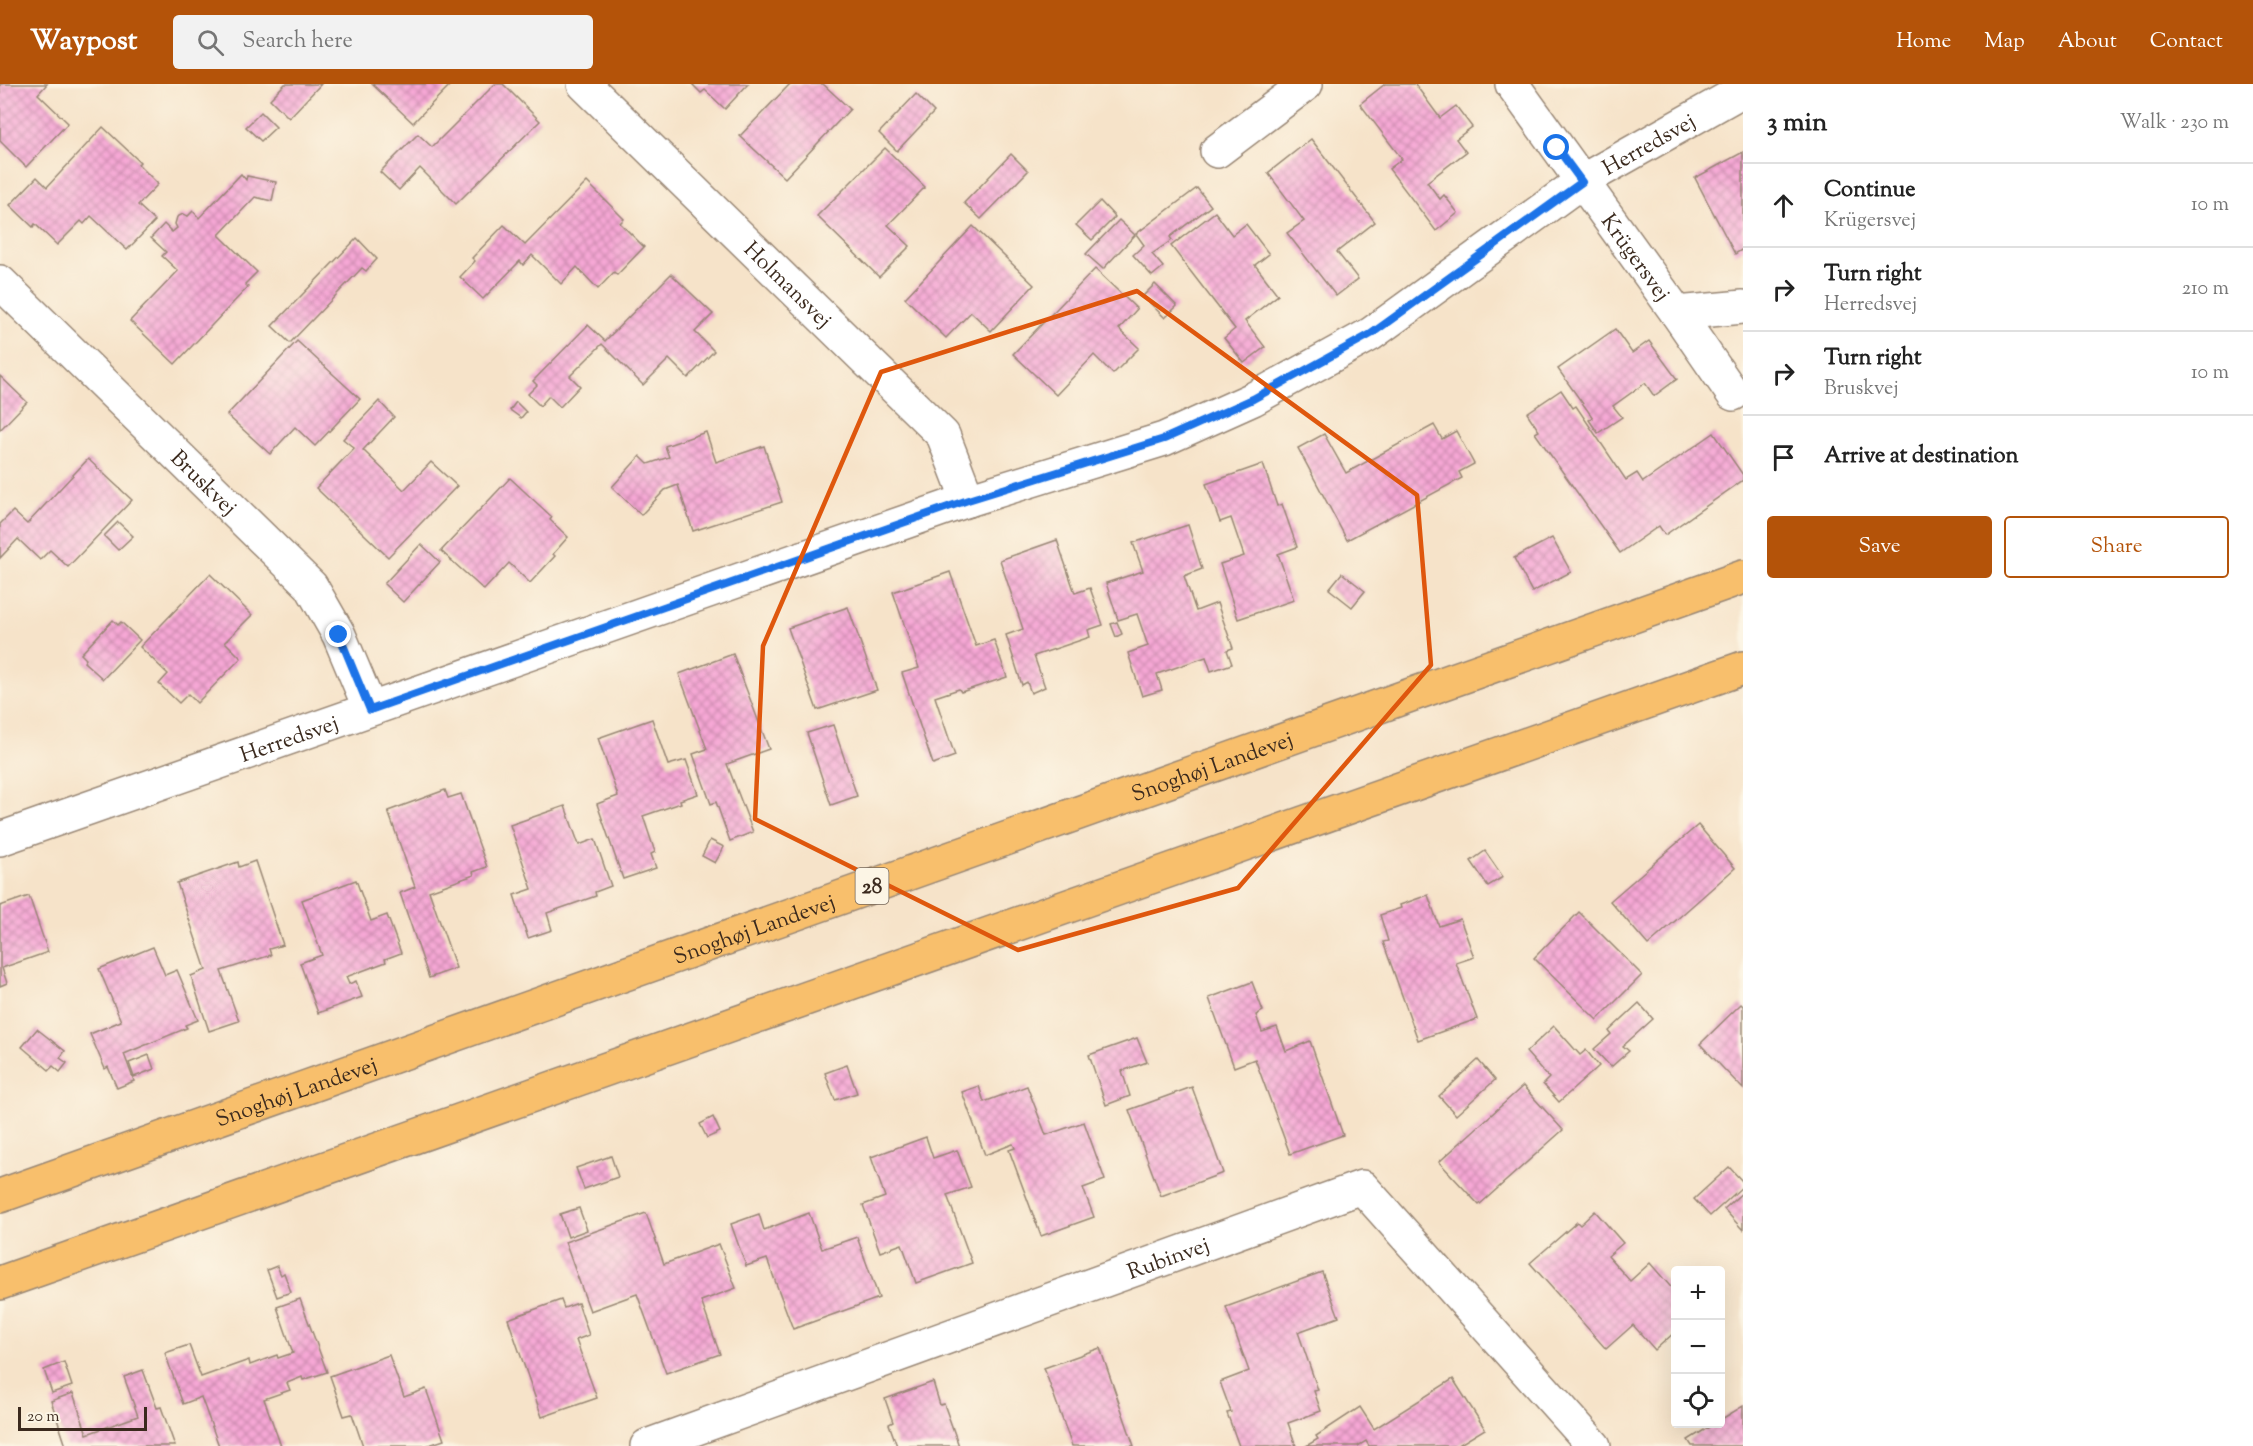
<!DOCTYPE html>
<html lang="en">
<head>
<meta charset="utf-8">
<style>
	:root { --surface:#fff; --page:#f2f2f2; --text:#222; --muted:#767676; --line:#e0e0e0; --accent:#b45309 }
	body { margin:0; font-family:"Sorts Mill Goudy",serif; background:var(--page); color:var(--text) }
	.controls { position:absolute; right:18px; bottom:18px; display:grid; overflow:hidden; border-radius:6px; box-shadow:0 6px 24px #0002 }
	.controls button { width:54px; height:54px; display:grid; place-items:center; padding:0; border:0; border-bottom:2px solid var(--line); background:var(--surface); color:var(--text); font:30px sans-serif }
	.scale { position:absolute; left:18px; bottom:15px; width:129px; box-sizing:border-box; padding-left:6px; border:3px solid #3b2a1e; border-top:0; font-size:16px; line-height:21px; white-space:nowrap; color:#3b2a1e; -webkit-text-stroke:4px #fcf5e5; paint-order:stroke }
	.stop { position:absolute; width:18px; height:18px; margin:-14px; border:4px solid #1a73e8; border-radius:50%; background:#fff }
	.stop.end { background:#1a73e8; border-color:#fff; box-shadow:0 2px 6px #0008 }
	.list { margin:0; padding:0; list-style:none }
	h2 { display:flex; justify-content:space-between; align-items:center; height:78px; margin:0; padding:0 24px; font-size:26px }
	h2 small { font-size:20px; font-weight:400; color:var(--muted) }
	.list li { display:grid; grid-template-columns:39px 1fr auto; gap:18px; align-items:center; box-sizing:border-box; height:84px; padding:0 24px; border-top:2px solid var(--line) }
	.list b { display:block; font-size:22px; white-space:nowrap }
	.list p { margin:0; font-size:20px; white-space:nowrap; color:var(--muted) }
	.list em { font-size:20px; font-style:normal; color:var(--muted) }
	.actions { display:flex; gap:12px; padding:18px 24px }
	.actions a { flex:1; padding:14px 0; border:2px solid var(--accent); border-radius:6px; text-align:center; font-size:21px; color:var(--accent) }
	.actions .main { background:var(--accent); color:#fff }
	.icon { flex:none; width:33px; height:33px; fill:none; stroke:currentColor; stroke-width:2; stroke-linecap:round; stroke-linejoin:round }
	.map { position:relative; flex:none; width:1743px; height:1362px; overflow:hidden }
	header { display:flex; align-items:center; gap:36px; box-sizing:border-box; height:84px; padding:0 30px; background:var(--accent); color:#fff }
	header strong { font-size:28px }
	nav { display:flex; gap:33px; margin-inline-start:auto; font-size:21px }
	.search { width:420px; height:54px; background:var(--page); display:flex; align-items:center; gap:15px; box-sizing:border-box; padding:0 21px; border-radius:6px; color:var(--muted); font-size:22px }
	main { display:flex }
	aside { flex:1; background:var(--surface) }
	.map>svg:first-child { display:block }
</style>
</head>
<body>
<header>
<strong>Waypost</strong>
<div class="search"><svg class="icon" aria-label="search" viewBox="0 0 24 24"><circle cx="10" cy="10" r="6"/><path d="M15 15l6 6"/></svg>Search here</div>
<nav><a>Home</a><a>Map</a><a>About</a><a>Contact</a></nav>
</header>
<main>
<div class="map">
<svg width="1743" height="1362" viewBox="0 0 1743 1362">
	<defs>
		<pattern id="building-cross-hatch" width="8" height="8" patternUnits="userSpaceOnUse" patternTransform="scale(1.5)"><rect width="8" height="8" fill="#f6a7d5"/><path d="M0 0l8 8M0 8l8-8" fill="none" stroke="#c888ac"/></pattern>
	</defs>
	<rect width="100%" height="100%" fill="#fcf5e5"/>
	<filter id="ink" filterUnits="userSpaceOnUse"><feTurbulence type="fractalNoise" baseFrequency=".0167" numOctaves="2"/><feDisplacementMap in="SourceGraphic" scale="12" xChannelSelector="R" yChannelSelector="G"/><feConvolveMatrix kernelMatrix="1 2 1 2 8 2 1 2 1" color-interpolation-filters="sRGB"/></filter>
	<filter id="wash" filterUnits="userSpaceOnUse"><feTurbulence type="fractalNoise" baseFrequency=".008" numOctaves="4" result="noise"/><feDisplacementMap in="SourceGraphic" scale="24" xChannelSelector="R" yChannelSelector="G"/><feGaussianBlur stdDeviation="1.35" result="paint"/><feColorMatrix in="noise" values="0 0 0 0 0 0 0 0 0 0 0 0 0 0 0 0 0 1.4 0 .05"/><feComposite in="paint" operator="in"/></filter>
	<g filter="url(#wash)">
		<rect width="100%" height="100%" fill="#f6e3c9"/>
		<g id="blocks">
			<g fill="url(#building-cross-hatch)">
				<polygon points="0,0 47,0 38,10 68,39 26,83 0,57"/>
				<polygon points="285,0 321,0 289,34 270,15"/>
				<polygon points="372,0 451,0 413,39"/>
				<polygon points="495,0 503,0 540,37 456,120 420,84 399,106 380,88 418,50 432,63"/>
				<polygon points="692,0 748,0 725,25 705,6 701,9"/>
				<polygon points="790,0 823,0 850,25 785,94 740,52"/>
				<polygon points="1385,0 1415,0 1440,34 1456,22 1472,43 1456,55 1466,68 1427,98 1440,115 1444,111 1458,129 1436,147 1389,85 1402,75 1360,20"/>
				<polygon points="916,10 934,28 897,67 879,49"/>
				<polygon points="261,28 276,43 261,57 246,43"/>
				<polygon points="103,43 140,78 138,80 158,100 138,121 155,137 127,166 91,132 84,140 81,137 57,161 35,140 33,143 10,121 37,93 47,103"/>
				<polygon points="1311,55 1375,138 1337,168 1358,195 1336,212 1287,149 1304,137 1268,89"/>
				<polygon points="885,64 925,103 888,141 910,162 879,193 817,132"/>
				<polygon points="1743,68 1743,165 1735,170 1695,94"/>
				<polygon points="1011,70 1028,87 981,135 964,119"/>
				<polygon points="241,90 246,96 247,92 276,98 272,117 255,113 219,151 257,188 245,200 248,203 175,280 130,237 178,187 162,172 166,168 151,154 164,140 172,148 177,144 175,140 177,133 183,130 188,132 193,127 199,134"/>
				<polygon points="587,98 624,135 620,139 644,163 617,191 614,188 598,205 577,183 561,200 532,171 523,181 520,177 483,215 460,193 475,177 472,174 504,141 525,161"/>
				<polygon points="1197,104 1211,122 1170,153 1172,156 1152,170 1163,183 1152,192 1133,171 1144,161 1136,150"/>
				<polygon points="1100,117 1115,133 1092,156 1076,141"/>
				<polygon points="1215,128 1232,151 1246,140 1269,170 1255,181 1278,211 1245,237 1265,263 1244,279 1224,254 1235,245 1171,162"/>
				<polygon points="1119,136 1135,151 1103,185 1086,170"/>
				<polygon points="973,142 1034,201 991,247 971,228 946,254 905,214"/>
				<polygon points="357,154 377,175 366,187 362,184 290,259 272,242"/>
				<polygon points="1095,185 1137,225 1119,245 1139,264 1113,290 1094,271 1056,311 1013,270"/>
				<polygon points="671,190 713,230 695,248 714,267 688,294 669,275 643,301 602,260 570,292 580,302 560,323 549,312 540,322 528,310 537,301 533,297 588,241 605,257"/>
				<polygon points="1155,200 1177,222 1165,234 1143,212"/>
				<polygon points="1615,245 1632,269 1649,257 1677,295 1654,312 1645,299 1613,322 1622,333 1598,349 1589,336 1593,334 1558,285"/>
				<polygon points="297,257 360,315 315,362 295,343 270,370 227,331"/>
				<polygon points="0,292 27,318 0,346"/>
				<polygon points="1561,306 1573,324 1576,322 1626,396 1637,389 1643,398 1714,349 1743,391 1743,396 1665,451 1659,442 1620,469 1535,349 1539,347 1527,329"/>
				<polygon points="379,317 394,333 363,366 404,406 431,378 457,402 388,473 316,404 354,364 343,355"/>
				<polygon points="516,318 526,328 521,334 510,326"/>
				<polygon points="1434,341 1442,355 1456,347 1474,380 1459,388 1462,394 1347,456 1298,364 1324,350 1346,389"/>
				<polygon points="706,348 716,378 764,362 782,418 693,447 678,401 665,406 641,431 612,403 640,372 648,380 669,373 665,362"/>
				<polygon points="88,375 132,416 68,483 50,466 40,476 18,455 0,474 0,440 13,427 27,440"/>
				<polygon points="1263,380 1277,422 1282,420 1297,463 1278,470 1294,516 1238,535 1220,480 1244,472 1231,434 1220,438 1206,400"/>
				<polygon points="510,394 552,433 550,436 568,453 553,470 555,472 530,499 509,479 484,506 441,467"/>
				<polygon points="118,438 133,452 118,466 104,452"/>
				<polygon points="1188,441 1202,485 1184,492 1196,527 1217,519 1233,564 1227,566 1232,580 1211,587 1206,573 1157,590 1162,606 1142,612 1128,569 1148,562 1137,530 1118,536 1106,499 1143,487 1133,459"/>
				<polygon points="1552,454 1571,488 1532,508 1514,474"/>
				<polygon points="1057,456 1075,509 1090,504 1103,541 1088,546 1090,553 1034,572 1045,603 1031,609 1027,598 1022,601 1006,551 1023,545 1000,476"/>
				<polygon points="421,460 440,478 403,518 384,500"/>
				<polygon points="950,488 976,562 994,556 1007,593 961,608 959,605 935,613 955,672 933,680 902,589 919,584 893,508"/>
				<polygon points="1342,489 1365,507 1352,523 1329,505"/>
				<polygon points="210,490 252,531 225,558 241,574 197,619 188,610 179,619 159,600 168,590 140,563"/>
				<polygon points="848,523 877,606 817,626 788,544"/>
				<polygon points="113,536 118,541 121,538 140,556 103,595 84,578 86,575 81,570"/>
				<polygon points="1117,538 1122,550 1116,553 1111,540"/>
				<polygon points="733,570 769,665 727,680 753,748 730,757 716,718 711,720 693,670 707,665 679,590"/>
				<polygon points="652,635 668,681 686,676 698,710 680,716 681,719 643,732 655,768 651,770 656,784 623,795 597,720 618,712 598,654"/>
				<polygon points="833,641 857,712 831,721 807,649"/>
				<polygon points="445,706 448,714 461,710 487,783 473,788 474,791 429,807 456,884 429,894 400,809 415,803 388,727"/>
				<polygon points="565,722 579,761 595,755 611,802 595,808 596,812 547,829 552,846 528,854 514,811 532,805 510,741"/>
				<polygon points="1698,741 1735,784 1648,861 1610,817"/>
				<polygon points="710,756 724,763 715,779 702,772"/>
				<polygon points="1485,767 1503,793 1488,802 1471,777"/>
				<polygon points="255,777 283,861 269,865 271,871 221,887 239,937 209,947 191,892 206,886 177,799 238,778 239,783"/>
				<polygon points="356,796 371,837 387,831 401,869 385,875 386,878 346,893 349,900 356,897 362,913 318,929 300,879 322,871 302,816"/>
				<polygon points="1428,811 1439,842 1460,835 1474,873 1456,879 1477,935 1418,956 1383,858 1388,857 1380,831 1401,824 1400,821"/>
				<polygon points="29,812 48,868 2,884 7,899 0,902 0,822"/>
				<polygon points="1579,828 1642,891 1597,936 1534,874"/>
				<polygon points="153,863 165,891 177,886 198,936 185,941 187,944 124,970 134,997 117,1004 108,983 105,985 90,950 121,937 99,885"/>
				<polygon points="1252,898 1263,927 1256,931 1262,948 1277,943 1286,967 1310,957 1343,1051 1290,1070 1255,975 1234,983 1209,914"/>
				<polygon points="1639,919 1653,935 1623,962 1629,967 1611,983 1594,965 1611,950 1609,947"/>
				<polygon points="1741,920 1743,922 1743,1005 1700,960"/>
				<polygon points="1554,942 1580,971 1586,966 1599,982 1559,1018 1543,1000 1549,994 1526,968"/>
				<polygon points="37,945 65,967 60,974 67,979 60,988 53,982 49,986 22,963"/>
				<polygon points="1137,954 1147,978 1122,987 1130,1012 1106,1021 1089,971"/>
				<polygon points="149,971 154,985 134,993 129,979"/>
				<polygon points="1478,976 1495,996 1456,1031 1439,1012"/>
				<polygon points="847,981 857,1009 835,1016 825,989"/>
				<polygon points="979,1002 984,1018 1027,1002 1046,1051 1084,1038 1105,1096 1083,1104 1094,1133 1041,1152 1009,1066 1015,1064 1013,1060 985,1071 962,1008"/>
				<polygon points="1523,1002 1563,1046 1479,1121 1439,1078"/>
				<polygon points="1192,1003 1223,1089 1161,1112 1129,1026"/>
				<polygon points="713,1033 720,1048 707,1054 700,1040"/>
				<polygon points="926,1053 933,1074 957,1066 971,1103 947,1111 972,1179 916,1199 902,1160 880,1168 863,1121 885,1113 871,1073"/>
				<polygon points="611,1072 618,1093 584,1105 576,1084"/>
				<polygon points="1729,1083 1743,1098 1743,1102 1710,1132 1694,1115"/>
				<polygon points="1743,1108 1743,1146 1724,1125"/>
				<polygon points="579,1124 587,1146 568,1153 560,1130"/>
				<polygon points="1595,1127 1623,1159 1608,1172 1630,1197 1650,1179 1676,1209 1676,1247 1655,1266 1633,1241 1606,1265 1530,1179 1577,1138 1580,1141"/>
				<polygon points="646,1129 664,1180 719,1160 736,1204 701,1217 720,1270 666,1289 637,1210 590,1227 565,1158"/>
				<polygon points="809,1129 822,1165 857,1153 879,1214 793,1245 767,1175 746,1182 731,1140 759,1130 764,1146"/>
				<polygon points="277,1182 281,1191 284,1189 291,1208 277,1213 267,1186"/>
				<polygon points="1322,1188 1339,1233 1298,1248 1318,1306 1314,1307 1321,1327 1288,1339 1296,1362 1239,1362 1227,1329 1231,1328 1220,1298 1249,1287 1226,1223"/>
				<polygon points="300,1215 327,1288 303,1296 302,1293 287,1299 290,1306 264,1315 281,1362 219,1362 201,1313 183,1320 165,1269 189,1261 201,1293 249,1276 250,1281 277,1271 278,1274 293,1269 277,1223"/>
				<polygon points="561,1216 564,1224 578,1219 589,1251 576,1256 597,1314 542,1333 508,1235"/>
				<polygon points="1100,1264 1134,1362 1072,1362 1044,1284"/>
				<polygon points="389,1271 404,1313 426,1305 444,1356 426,1362 363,1362 352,1330 344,1332 330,1292"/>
				<polygon points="64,1278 72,1302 52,1309 44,1286"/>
				<polygon points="143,1286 157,1324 161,1323 175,1362 66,1362 51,1317 73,1309 87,1350 138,1332 124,1293"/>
				<polygon points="1453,1295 1485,1345 1457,1362 1369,1362 1366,1357 1358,1362 1306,1362 1318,1355 1316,1352 1360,1323 1374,1345"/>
				<polygon points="933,1298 940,1321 944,1320 959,1362 897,1362 889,1340 893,1338 885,1315"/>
				<polygon points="1743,1322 1743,1362 1692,1362 1688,1356 1714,1340 1720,1340 1720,1336"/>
			</g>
		</g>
	</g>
	<g filter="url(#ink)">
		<use href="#blocks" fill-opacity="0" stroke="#988674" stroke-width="1.5"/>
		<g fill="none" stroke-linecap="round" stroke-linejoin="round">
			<g stroke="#988674" stroke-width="36">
				<g id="minor">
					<path id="s1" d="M584,0L943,351L968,416"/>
					<path id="s2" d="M1512,0L1677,229L1743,223"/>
					<polyline points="1217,67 1306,0"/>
					<path id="s3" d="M0,198L311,502L339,551L370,625"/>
					<polyline points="1677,229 1733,310"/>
					<path id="s4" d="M0,755L968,416L1164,355L1253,315L1371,250L1582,97L1743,6"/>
					<path id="s5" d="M647,1362L1362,1103L1594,1362"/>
				</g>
			</g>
			<g stroke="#988674" stroke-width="36">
				<g id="major">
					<path id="s6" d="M0,1112L1743,493"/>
					<polyline points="0,1199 1743,584"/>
				</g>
			</g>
			<use href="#minor" stroke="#fff" stroke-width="33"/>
			<use href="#major" stroke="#f8bf6c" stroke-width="33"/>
		</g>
	</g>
	<g fill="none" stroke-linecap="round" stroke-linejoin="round" filter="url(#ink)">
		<polyline stroke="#1a73e8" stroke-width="8" points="339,551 370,626 968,416 1164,355 1253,315 1371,250 1582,98 1557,64"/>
	</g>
	<path fill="none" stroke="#df570d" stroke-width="4.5" stroke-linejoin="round" d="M1137,207L1417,411L1431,581L1238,804L1018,866L755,735L763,562L881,288Z"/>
	<g text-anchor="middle" stroke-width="4.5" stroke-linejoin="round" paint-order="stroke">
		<rect fill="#fcf5e5" stroke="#75675a" stroke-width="1.5" x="855.5" y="784" width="33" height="36" rx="4.5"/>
		<g font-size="21" font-weight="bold" fill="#3b2a1e">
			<text x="872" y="809">28</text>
		</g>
		<g font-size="22" fill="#3b2a1e" stroke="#fcf5e5">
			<text dy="8" stroke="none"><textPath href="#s4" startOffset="1800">Herredsvej</textPath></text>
			<text dy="8" stroke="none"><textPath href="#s2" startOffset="213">Krügersvej</textPath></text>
			<text dy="8" stroke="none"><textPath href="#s1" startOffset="286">Holmansvej</textPath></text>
			<text dy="8" stroke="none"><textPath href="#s3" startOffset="286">Bruskvej</textPath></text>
			<text dy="8" stroke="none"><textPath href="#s4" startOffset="306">Herredsvej</textPath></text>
			<text dy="8" stroke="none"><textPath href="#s6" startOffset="1286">Snoghøj Landevej</textPath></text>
			<text dy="8" stroke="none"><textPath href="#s6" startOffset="800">Snoghøj Landevej</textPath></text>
			<text dy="8" stroke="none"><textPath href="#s6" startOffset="314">Snoghøj Landevej</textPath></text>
			<text dy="8" stroke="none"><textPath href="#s5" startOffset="554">Rubinvej</textPath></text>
		</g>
	</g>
</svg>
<div class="controls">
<button>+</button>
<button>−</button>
<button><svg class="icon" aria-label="locate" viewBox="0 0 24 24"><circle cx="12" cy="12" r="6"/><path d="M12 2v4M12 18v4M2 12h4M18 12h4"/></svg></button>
</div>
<div class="scale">20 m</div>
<div class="stop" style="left:1557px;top:64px"></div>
<div class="stop end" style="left:339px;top:551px"></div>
</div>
<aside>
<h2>3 min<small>Walk · 230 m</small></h2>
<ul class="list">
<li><svg class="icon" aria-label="ahead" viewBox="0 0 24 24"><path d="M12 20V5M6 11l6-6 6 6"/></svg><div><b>Continue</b><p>Krügersvej</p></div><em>10 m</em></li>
<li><svg class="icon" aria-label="right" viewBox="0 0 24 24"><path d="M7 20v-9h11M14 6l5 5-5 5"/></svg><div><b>Turn right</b><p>Herredsvej</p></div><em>210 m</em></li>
<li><svg class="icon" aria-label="right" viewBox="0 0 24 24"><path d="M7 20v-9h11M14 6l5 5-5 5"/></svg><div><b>Turn right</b><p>Bruskvej</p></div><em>10 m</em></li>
<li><svg class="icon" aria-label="arrive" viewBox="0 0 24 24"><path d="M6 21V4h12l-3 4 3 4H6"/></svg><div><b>Arrive at destination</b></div></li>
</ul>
<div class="actions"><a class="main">Save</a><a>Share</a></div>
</aside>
</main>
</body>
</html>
